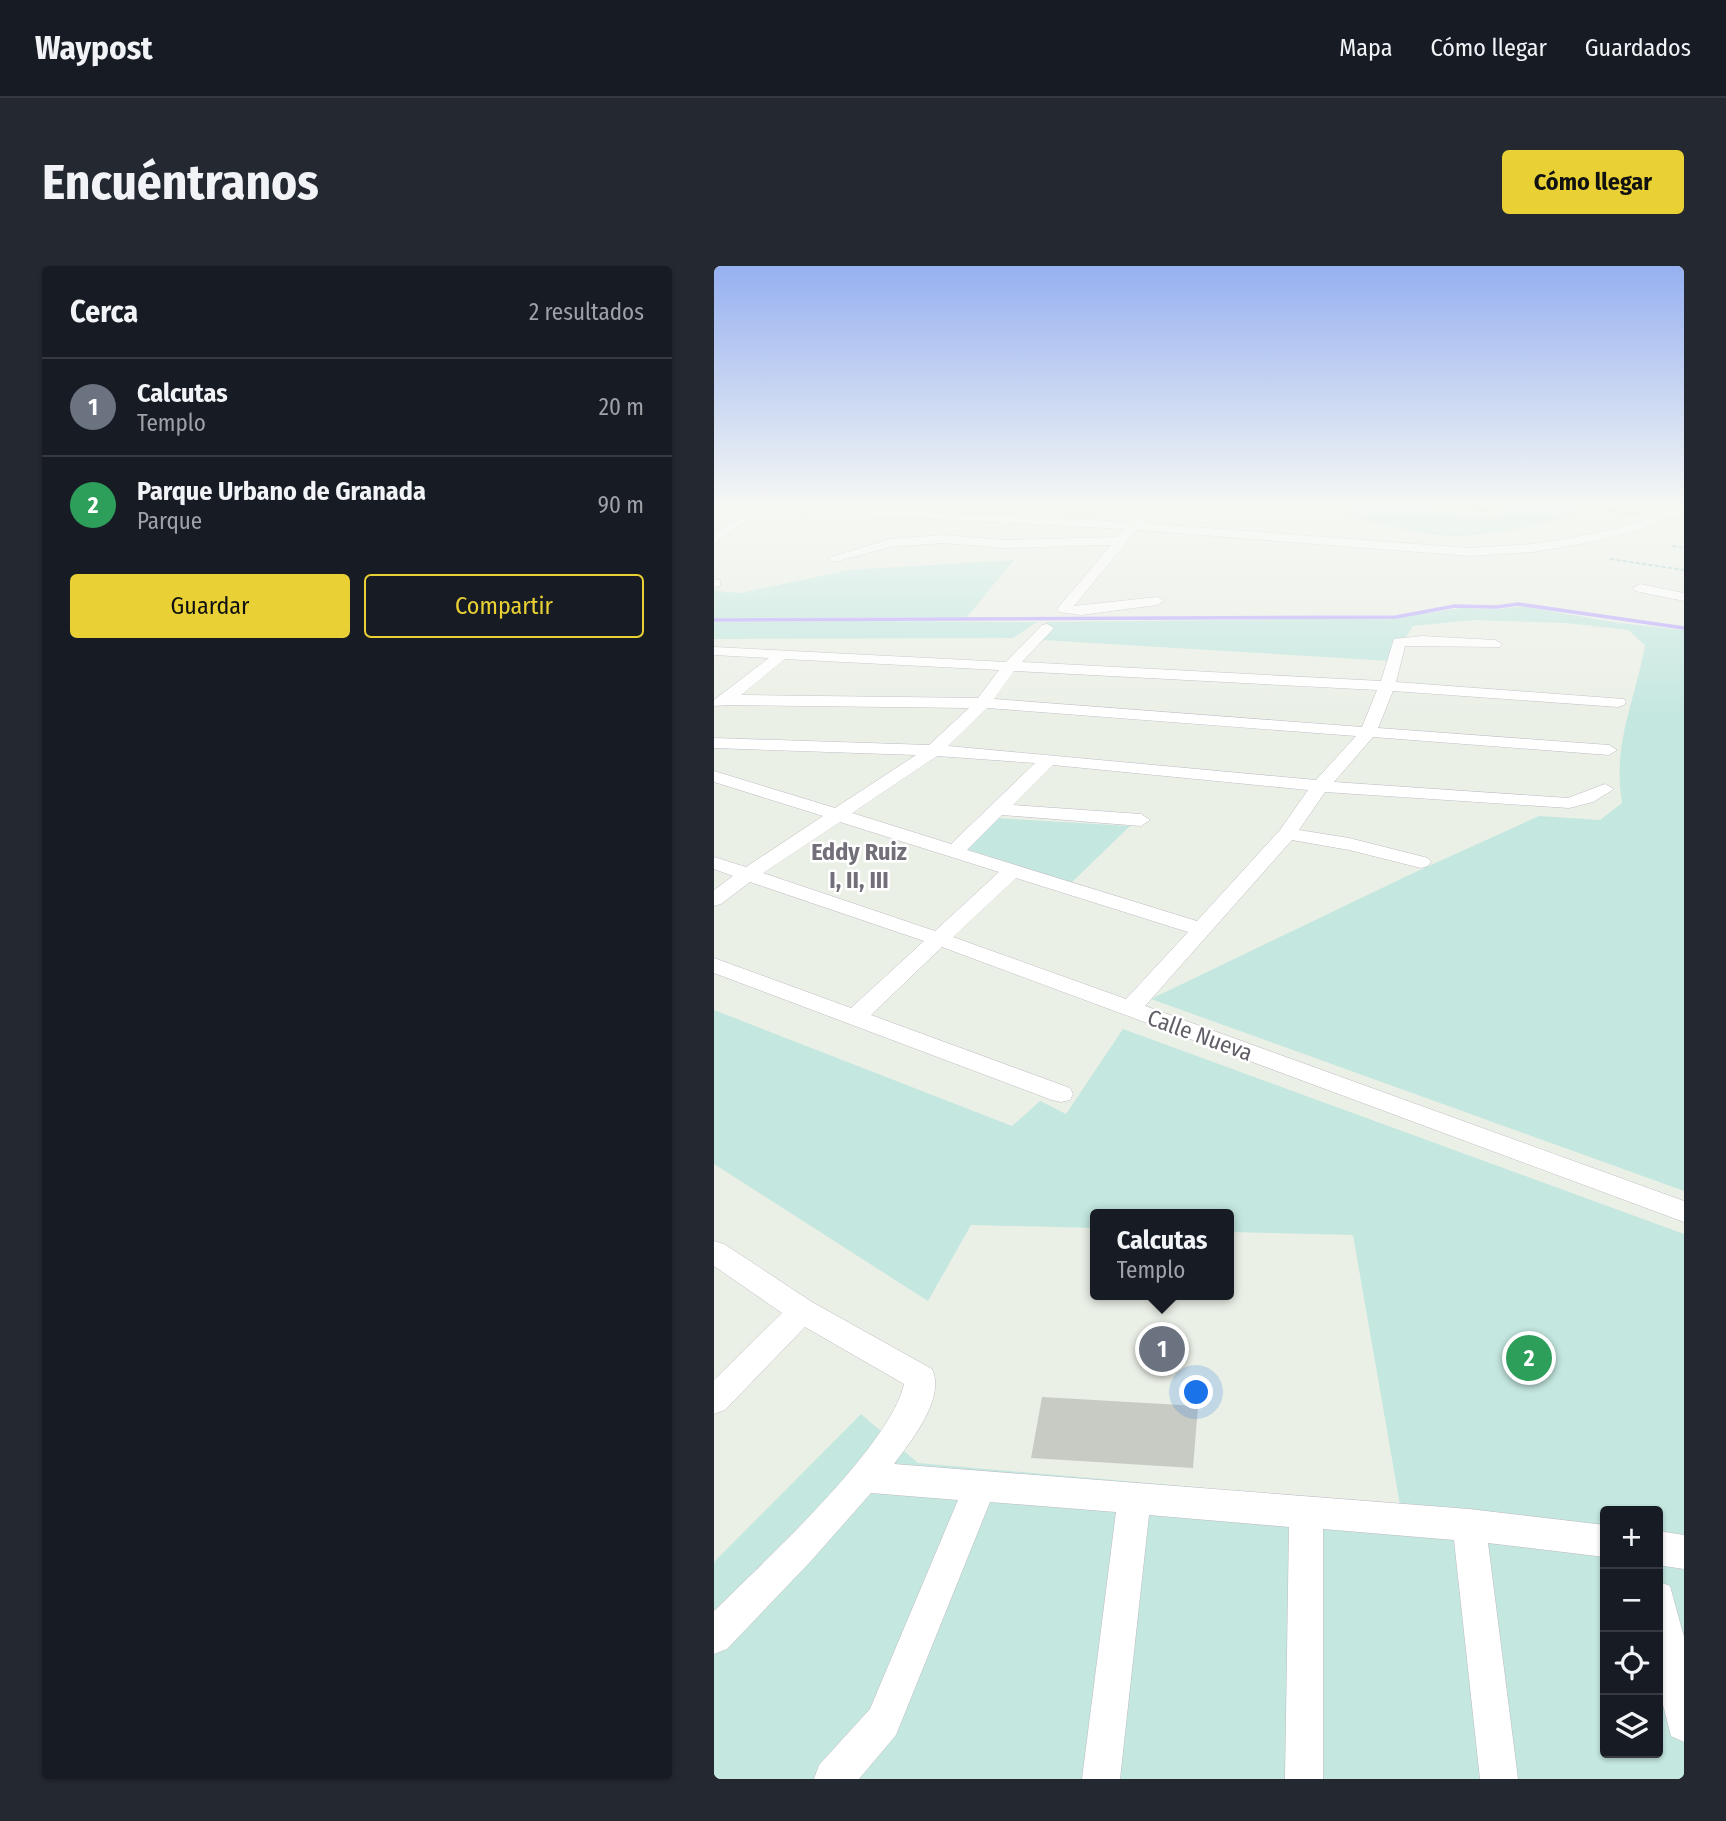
<!DOCTYPE html>
<html lang="es">
<head>
<meta charset="utf-8">
<style>
	:root { --surface:#171b24; --page:#242831; --text:#f1f3f6; --muted:#9ea1a6; --line:#363941; --accent:#e8d035 }
	body { margin:0; font-family:"Fira Sans Condensed",sans-serif; background:var(--page); color:var(--text) }
	.controls { position:absolute; right:21px; bottom:21px; display:grid; overflow:hidden; border-radius:7px; box-shadow:0 2px 5px #0004 }
	.controls button { width:63px; height:63px; display:grid; place-items:center; padding:0; border:0; border-bottom:2px solid var(--line); background:var(--surface); color:var(--text); font:35px sans-serif }
	.you { position:absolute; left:483px; top:1127px; width:24px; height:24px; margin:-18px; border:5px solid #fff; border-radius:50%; background:#1a73e8; box-shadow:0 0 0 10px #1a73e833 }
	.badge { display:grid; place-items:center; width:46px; height:46px; border-radius:50%; background:var(--accent); color:#fff; font-size:23px; font-weight:700 }
	.pin { position:absolute; translate:-50% -50%; border:4px solid #fff; box-shadow:0 2px 7px #0006 }
	.popup { position:absolute; left:376px; top:943px; width:144px; height:91px; box-sizing:border-box; display:grid; place-content:center; border-radius:7px; background:var(--surface); filter:drop-shadow(0 2px 5px #0005); font-size:23px; white-space:nowrap; color:var(--muted) }
	.popup b { font-size:26px; color:var(--text) }
	.popup::after { content:''; position:absolute; left:50%; top:100%; margin-left:-14px; border:14px solid transparent; border-top-color:var(--surface) }
	.list { margin:0; padding:0; list-style:none }
	h2 { display:flex; justify-content:space-between; align-items:center; height:91px; margin:0; padding:0 28px; font-size:30px }
	h2 small { font-size:23px; font-weight:400; color:var(--muted) }
	.list li { display:grid; grid-template-columns:46px 1fr auto; gap:21px; align-items:center; box-sizing:border-box; height:98px; padding:0 28px; border-top:2px solid var(--line) }
	.list b { display:block; font-size:26px; white-space:nowrap }
	.list p { margin:0; font-size:23px; white-space:nowrap; color:var(--muted) }
	.list em { font-size:23px; font-style:normal; color:var(--muted) }
	.actions { display:flex; gap:14px; padding:21px 28px }
	.actions a { flex:1; padding:16px 0; border:2px solid var(--accent); border-radius:7px; text-align:center; font-size:24px; color:var(--accent) }
	.actions .main { background:var(--accent); color:#111 }
	.icon { flex:none; width:38px; height:38px; fill:none; stroke:currentColor; stroke-width:2; stroke-linecap:round; stroke-linejoin:round }
	.map { position:relative; flex:none; width:970px; height:1513px; overflow:hidden; border-radius:7px }
	header { display:flex; align-items:center; gap:42px; box-sizing:border-box; height:98px; padding:0 35px; background:var(--surface); border-bottom:2px solid var(--line) }
	header strong { font-size:33px }
	nav { display:flex; gap:38px; margin-inline-start:auto; font-size:24px }
	.intro { display:flex; align-items:center; justify-content:space-between; box-sizing:border-box; height:168px; padding:0 42px }
	h1 { margin:0; font-size:49px }
	.button { padding:18px 32px; border-radius:7px; background:var(--accent); color:#111; font-size:24px; font-weight:700 }
	main { display:flex; gap:42px; padding:0 42px }
	aside { flex:1; background:var(--surface); border-radius:7px; box-shadow:0 2px 5px #0004 }
	.map>svg:first-child { display:block }
</style>
</head>
<body>
<header>
<strong>Waypost</strong>
<nav><a>Mapa</a><a>Cómo llegar</a><a>Guardados</a></nav>
</header>
<div class="intro"><h1>Encuéntranos</h1><a class="button">Cómo llegar</a></div>
<main>
<aside>
<h2>Cerca<small>2 resultados</small></h2>
<ul class="list">
<li><span class="badge" style="background:#6b7280">1</span><div><b>Calcutas</b><p>Templo</p></div><em>20 m</em></li>
<li><span class="badge" style="background:#2e9e5b">2</span><div><b>Parque Urbano de Granada</b><p>Parque</p></div><em>90 m</em></li>
</ul>
<div class="actions"><a class="main">Guardar</a><a>Compartir</a></div>
</aside>
<div class="map">
<svg width="970" height="1513" viewBox="0 0 970 1513">
	<rect width="100%" height="100%" fill="#ebf0e7"/>
	<g fill="#c4e7e0" fill-rule="evenodd">
		<path d="M643,239H685L783,253L793,239H831L865,244C851,259 758,271 735,270C701,268 667,257 634,251Z"/>
		<polygon points="300,294 253,351 0,352 0,325 27,327 135,304"/>
		<path d="M807,340L905,357L970,364V925L437,733L695,609L825,550L886,554L908,537C898,478 921,436 931,379L914,364L852,357L759,354L699,360L677,395L328,374L333,356L680,352L747,342L786,343Z"/>
		<polygon points="147,355 323,356 299,372 0,373 0,356"/>
		<polygon points="282,552 416,560 357,617 252,583"/>
		<path d="M0,744L298,860L326,835L352,848L409,763L970,968V1513H0V1296L147,1148L204,1197L686,1239L639,969L515,966L514,948H382L381,962L257,959L214,1035L0,898ZM891,1245H944V1487H891Z"/>
	</g>
	<g fill="none" stroke-linecap="round" stroke-linejoin="round">
		<polyline stroke="#bca9fe" stroke-width="3.5" points="0,354 682,351 741,340 783,341 804,338 970,362"/>
	</g>
	<g fill="#c8cbc3">
		<polygon points="725,239 748,239 777,241 772,247"/>
		<polygon points="855,239 887,239 925,244 923,250"/>
		<polygon points="328,1131 484,1140 479,1202 317,1192"/>
	</g>
	<g fill="none" stroke-linecap="round" stroke-linejoin="round">
		<g stroke="#bebbc2" stroke-width="1">
			<g id="street">
				<polygon points="5,239 81,239 416,256 431,239 443,239 428,257 755,282 819,278 867,270 909,261 964,239 970,239 970,245 917,267 867,278 819,286 755,290 423,264 360,340 443,331 450,335 443,339 367,349 345,346 343,343 397,279 291,282 228,277 176,281 120,296 114,292 176,273 228,269 291,274 403,271 410,263 46,244 0,278 0,268 32,244 11,243"/>
				<polygon points="0,313 6,314 6,320 0,321"/>
				<polygon points="926,318 970,327 970,335 921,325 919,322"/>
				<path d="M333,358L340,362L308,396L667,415L680,373L708,370L781,374L788,378L786,381L691,380L682,416L910,433L912,436L910,439L904,441L679,425L664,462L895,479L903,484L895,489L659,471L620,516L854,532L891,518L900,523L879,536L855,542L611,526L585,564L635,572L714,592L717,596L714,600L707,602L635,584L578,574L431,740L970,935V956L228,681L157,749L356,822L359,828L356,834L347,836L338,834L0,707V692L137,742L210,675L36,616L7,638L0,640V624L19,610L0,603V591L32,601L109,550L0,516V505L121,542L202,489L0,482V472L215,479L255,442L14,439L0,440V434L55,392L0,389V381L292,396L328,359ZM71,393L285,404L264,432L27,429ZM300,405L663,424L648,461L280,433ZM273,442L642,470L602,514L234,480ZM223,490L321,497L237,578L138,547ZM339,499L594,524L566,564L483,655L253,584L288,549L427,560L436,554L427,548L299,539ZM126,556L285,606L221,665L49,607ZM302,612L474,666L412,733L239,671Z"/>
				<path d="M0,975L10,978L98,1036L218,1103C232,1132 197,1175 180,1198L755,1243L891,1259V1291L774,1277L804,1513H766L740,1274L609,1263V1513H571L575,1261L435,1249L406,1513H368L402,1246L276,1236L182,1469L145,1513H100L105,1499L156,1443L244,1234L157,1227L97,1295L13,1383L0,1388V1345C49,1296 176,1181 190,1118L91,1061L11,1144L0,1148V1114L68,1047L0,1000Z"/>
				<polygon points="944,1265 970,1269 970,1303 944,1299"/>
				<polygon points="944,1315 956,1320 970,1371 970,1476 957,1470 944,1419"/>
			</g>
		</g>
		<g stroke="#bfbcc4" stroke-width="1">
			<polygon id="secondary" points="895,239 970,242 970,252 903,244"/>
		</g>
		<g stroke="#a0cace" stroke-width="2" stroke-dasharray="4.5 2" stroke-linecap="butt">
			<polyline points="958,280 970,282"/>
			<polyline points="896,293 970,304"/>
		</g>
		<use href="#street" fill="#fff" fill-rule="evenodd"/>
		<use href="#secondary" fill="#fff" fill-rule="evenodd"/>
	</g>
	<linearGradient id="sky" x2="0" y2="1"><stop stop-color="#96b0f1"/><stop offset="0.53" stop-color="#f6f8f4"/><stop offset="1" stop-color="#f6f8f4" stop-opacity="0"/></linearGradient>
	<rect width="970" height="451" fill="url(#sky)"/>
	<g text-anchor="middle" stroke-width="5" stroke-linejoin="round" paint-order="stroke">
		<g font-size="23" fill="#615e67" stroke="#fff">
			<text transform="translate(486 769) rotate(20)" y="8">Calle Nueva</text>
		</g>
		<g font-size="24" font-weight="bold" fill="#726f79" stroke="#fff">
			<text x="145" y="594">Eddy Ruiz<tspan x="145" dy="28">I, II, III</tspan></text>
		</g>
	</g>
</svg>
<div class="controls">
<button>+</button>
<button>−</button>
<button><svg class="icon" aria-label="locate" viewBox="0 0 24 24"><circle cx="12" cy="12" r="6"/><path d="M12 2v4M12 18v4M2 12h4M18 12h4"/></svg></button>
<button><svg class="icon" aria-label="layers" viewBox="0 0 24 24"><path d="M12 4l9 5-9 5-9-5zM3 14l9 5 9-5"/></svg></button>
</div>
<div class="you"></div>
<div class="pin badge" style="left:448px;top:1083px;background:#6b7280">1</div>
<div class="popup"><b>Calcutas</b>Templo</div>
<div class="pin badge" style="left:815px;top:1092px;background:#2e9e5b">2</div>
</div>
</main>
</body>
</html>
